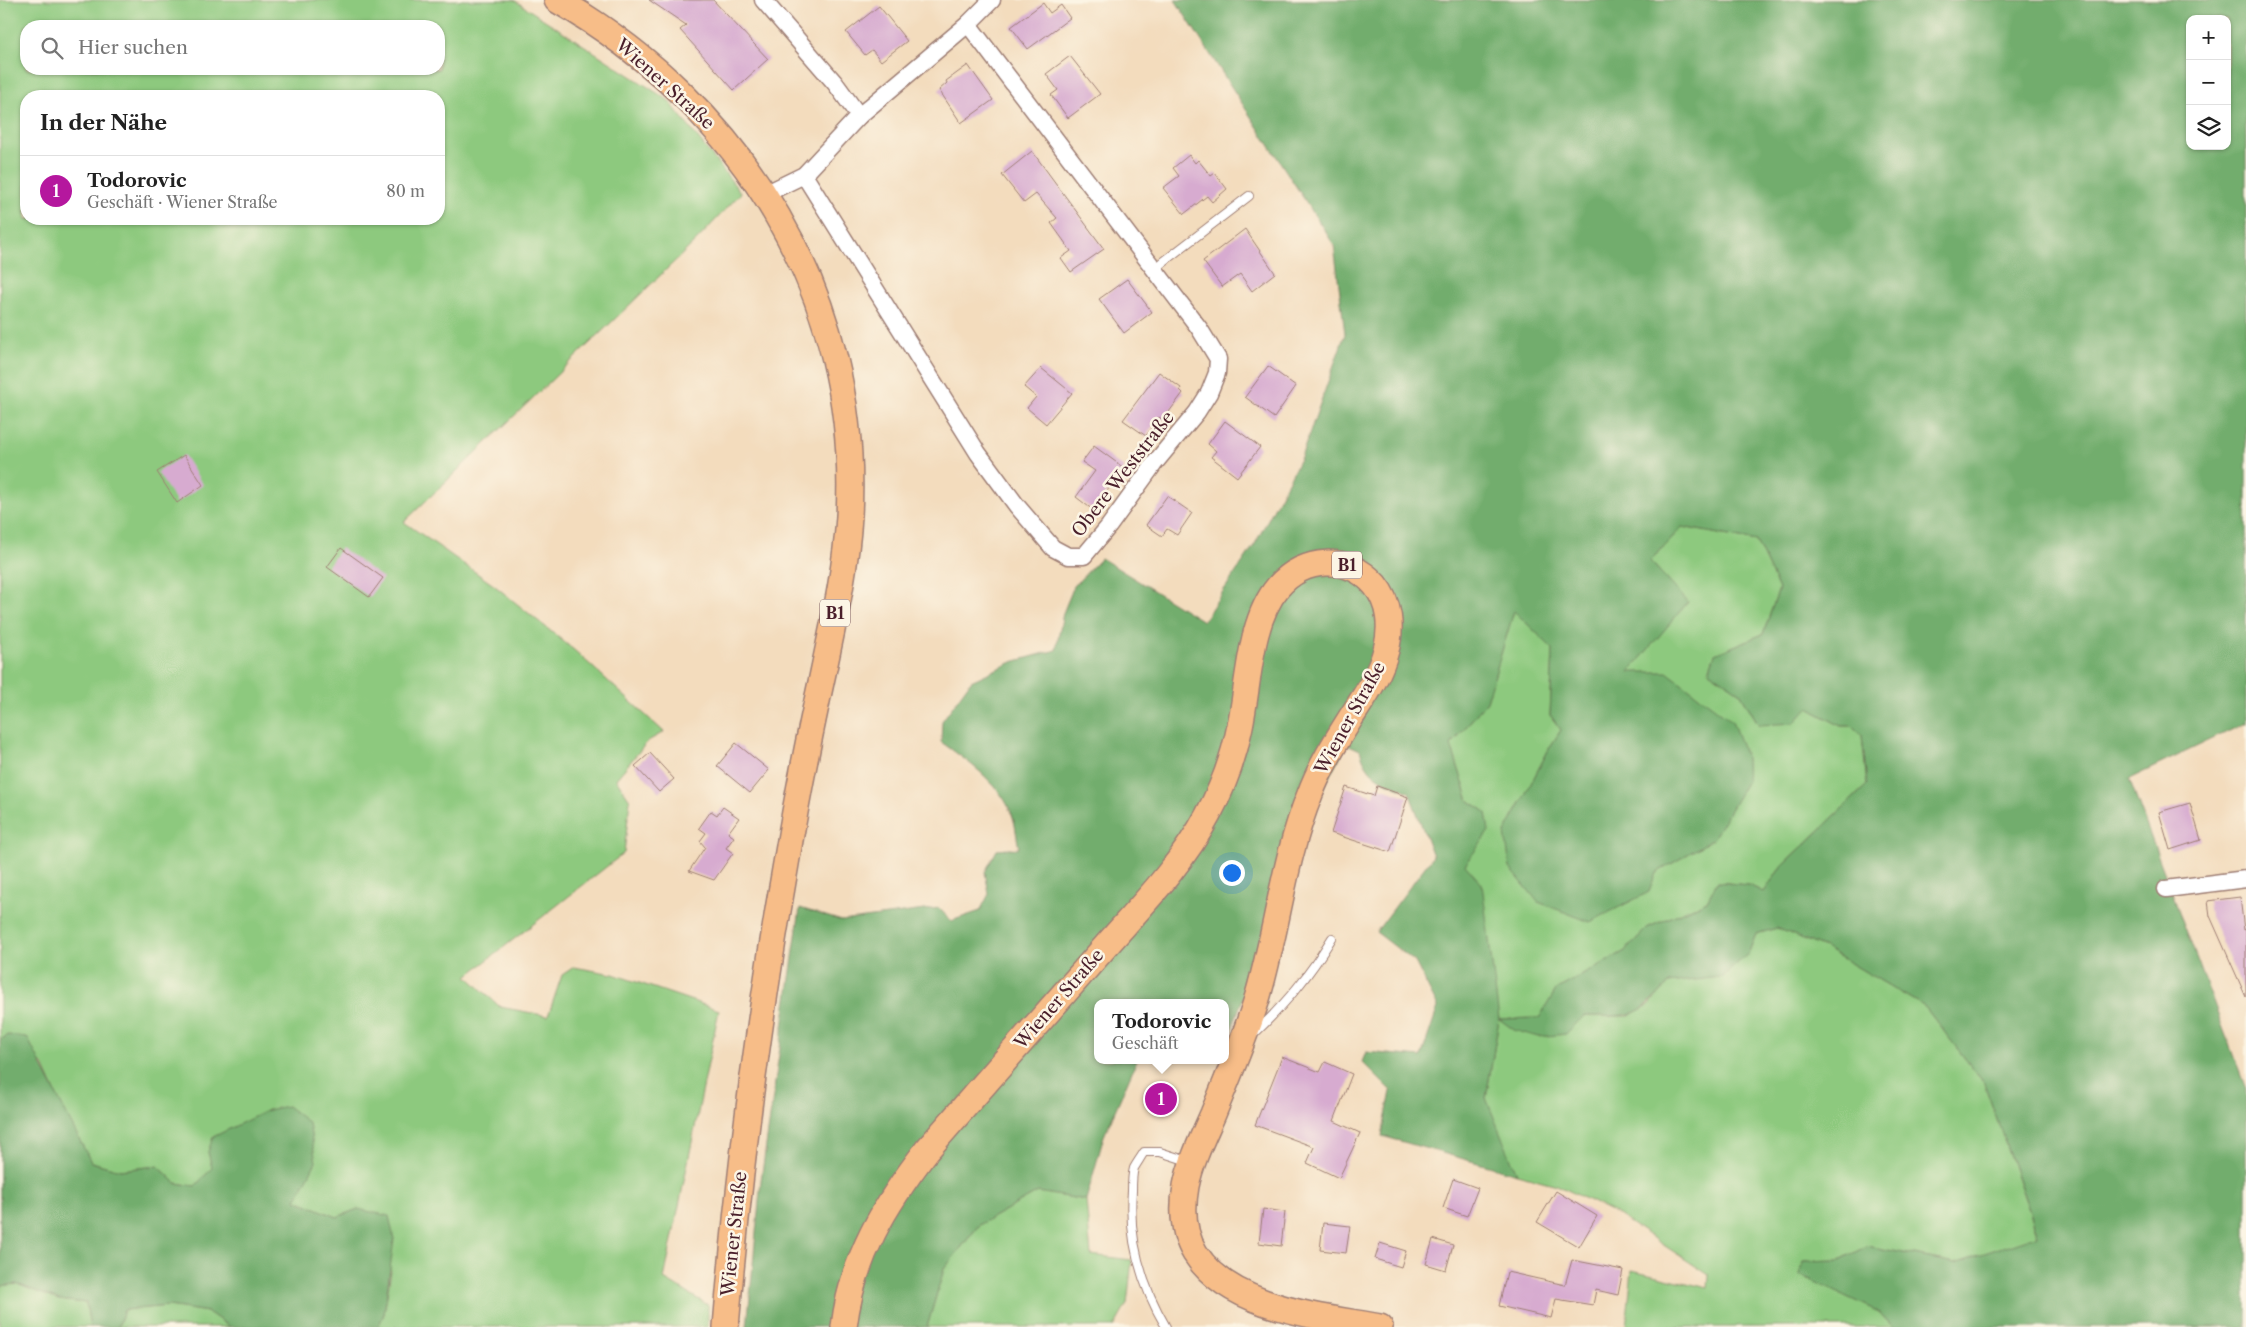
<!DOCTYPE html>
<html lang="de">
<head>
<meta charset="utf-8">
<style>
	:root { --surface:#fff; --page:#f6f6f6; --text:#222; --muted:#767676; --line:#e0e0e0; --accent:#b5179e }
	body { margin:0; font-family:"Libre Caslon Text",serif; background:var(--page); color:var(--text) }
	.controls { position:absolute; right:15px; top:15px; display:grid; overflow:hidden; border-radius:10px; box-shadow:0 1px 4px #0004 }
	.controls button { width:45px; height:45px; display:grid; place-items:center; padding:0; border:0; border-bottom:1px solid var(--line); background:var(--surface); color:var(--text); font:25px sans-serif }
	.you { position:absolute; left:1231px; top:872px; width:18px; height:18px; margin:-12px; border:4px solid #fff; border-radius:50%; background:#1a73e8; box-shadow:0 0 0 8px #1a73e833 }
	.badge { display:grid; place-items:center; width:32px; height:32px; border-radius:50%; background:var(--accent); color:#fff; font-size:16px; font-weight:700 }
	.pin { position:absolute; translate:-50% -50%; border:2px solid #fff; box-shadow:0 1px 5px #0006 }
	.popup { position:absolute; left:1094px; top:999px; width:135px; height:65px; box-sizing:border-box; display:grid; place-content:center; border-radius:10px; background:var(--surface); filter:drop-shadow(0 1px 4px #0005); font-size:16px; white-space:nowrap; color:var(--muted) }
	.popup b { font-size:19px; color:var(--text) }
	.popup::after { content:''; position:absolute; left:50%; top:100%; margin-left:-10px; border:10px solid transparent; border-top-color:var(--surface) }
	.list { margin:0; padding:0; list-style:none }
	h2 { display:flex; justify-content:space-between; align-items:center; height:65px; margin:0; padding:0 20px; font-size:21px }
	h2 small { font-size:16px; font-weight:400; color:var(--muted) }
	.list li { display:grid; grid-template-columns:32px 1fr auto; gap:15px; align-items:center; box-sizing:border-box; height:70px; padding:0 20px; border-top:1px solid var(--line) }
	.list b { display:block; font-size:19px; white-space:nowrap }
	.list p { margin:0; font-size:16px; white-space:nowrap; color:var(--muted) }
	.list em { font-size:16px; font-style:normal; color:var(--muted) }
	.icon { flex:none; width:28px; height:28px; fill:none; stroke:currentColor; stroke-width:2; stroke-linecap:round; stroke-linejoin:round }
	.map { position:relative; flex:none; width:2246px; height:1327px; overflow:hidden }
	.search { position:absolute; background:var(--surface); box-shadow:0 1px 4px #0004; left:20px; top:20px; width:425px; height:55px; display:flex; align-items:center; gap:12px; box-sizing:border-box; padding:0 18px; border-radius:20px; color:var(--muted); font-size:19px }
	.panel { position:absolute; background:var(--surface); box-shadow:0 1px 4px #0004; left:20px; top:90px; width:425px; height:135px; border-radius:20px }
	.map>svg:first-child { display:block }
</style>
</head>
<body>
<div class="map">
<svg width="2246" height="1327" viewBox="0 0 2246 1327">
	<rect width="100%" height="100%" fill="#fcf5e5"/>
	<filter id="ink" filterUnits="userSpaceOnUse"><feTurbulence type="fractalNoise" baseFrequency=".02" numOctaves="2"/><feDisplacementMap in="SourceGraphic" scale="10" xChannelSelector="R" yChannelSelector="G"/><feConvolveMatrix kernelMatrix="1 2 1 2 8 2 1 2 1" color-interpolation-filters="sRGB"/></filter>
	<filter id="wash" filterUnits="userSpaceOnUse"><feTurbulence type="fractalNoise" baseFrequency=".0096" numOctaves="4" result="noise"/><feDisplacementMap in="SourceGraphic" scale="20" xChannelSelector="R" yChannelSelector="G"/><feGaussianBlur stdDeviation="1.12" result="paint"/><feColorMatrix in="noise" values="0 0 0 0 0 0 0 0 0 0 0 0 0 0 0 0 0 1.4 0 .05"/><feComposite in="paint" operator="in"/></filter>
	<g filter="url(#wash)">
		<rect width="100%" height="100%" fill="#f3dcbd"/>
		<g fill="#8dc97e" stroke="#6c7454" fill-rule="evenodd">
			<path d="M0,0H514L668,100L741,193L697,240L404,522L495,586L574,650L664,732L648,741L616,779L630,800L624,853L467,976L500,1007L548,1016L562,975L574,967L613,974L719,1010L664,1279L708,1305V1327H378L384,1314L391,1271L358,1209L337,1217L296,1200L268,1110L243,1124L208,1152L213,1168L195,1186L176,1183L158,1166L120,1170L91,1162L70,1125L43,1065L8,1035L0,1040ZM26,26H439V69H26ZM26,96H439V219H26Z"/>
			<polygon points="1682,527 1756,541 1779,589 1763,634 1715,654 1709,671 1739,691 1759,725 1808,708 1841,726 1852,726 1862,735 1867,785 1781,867 1764,892 1748,885 1717,882 1707,901 1647,928 1625,951 1556,990 1540,1018 1500,1019 1566,1034 1584,1016 1627,1016 1649,1005 1669,983 1748,954 1756,934 1777,928 1825,948 1925,1007 1984,1083 2038,1236 1955,1263 1867,1246 1840,1260 1804,1261 1801,1275 1879,1312 1893,1327 1626,1327 1632,1270 1708,1288 1709,1275 1615,1213 1557,1185 1517,1174 1496,1128 1486,1098 1499,1019 1465,865 1486,812 1469,801 1451,745 1487,701 1514,610 1553,649 1550,715 1561,730 1550,747 1505,833 1656,873 1713,839 1629,672 1687,602 1650,561"/>
			<polygon points="1038,1192 1086,1200 1091,1255 1132,1260 1127,1304 1114,1327 927,1327 944,1269 979,1225"/>
			<polygon points="17,1284 59,1300 86,1303 90,1327 0,1327 0,1286"/>
			<polygon points="169,1306 208,1312 230,1327 118,1327 124,1310"/>
		</g>
		<g fill="#72ad6d" stroke="#5e664c" fill-rule="evenodd">
			<path d="M1175,0H2246V723L2129,779L2246,1089V1327H1893L1879,1312L1800,1275L1804,1261L1840,1260L1867,1246L1955,1263L2038,1235L1984,1083L1925,1007L1825,948L1777,928L1756,934L1748,954L1722,977L1669,983C1636,1020 1631,1016 1584,1016L1566,1034L1538,1037L1514,1030L1499,1019L1486,1098L1517,1174L1382,1136L1391,1091L1362,1062L1366,1052L1421,1057L1438,1007L1415,962L1376,932L1433,856L1409,792C1383,780 1368,779 1360,750L1347,744L1322,790L1225,1046V1003H1097V1060H1137L1104,1136L1086,1200L1038,1192L979,1225L944,1269L927,1327H747L761,1180L800,908L842,921L939,908L951,921L980,911L989,894L985,872L997,850L1019,848C1016,836 1016,821 1010,810C997,781 966,760 941,742L942,721L971,681L1012,662L1056,650L1063,613L1074,586L1101,558L1203,621L1255,544L1301,457L1345,334L1334,245ZM2190,19H2227V146H2190ZM1682,527L1756,541L1779,589L1763,634L1715,654L1709,671L1739,691L1759,725L1794,723L1808,708L1841,726H1852L1862,735L1867,785L1781,867L1764,892L1748,885L1717,882L1707,901L1647,928L1625,951L1556,990L1539,1018L1499,1019L1482,884L1465,865L1489,831L1486,812L1469,801L1451,745L1487,701L1514,611L1553,649L1550,715L1561,730L1550,747L1505,833L1510,868L1538,902L1590,922L1649,892L1656,873L1713,839L1747,781L1746,757L1732,721L1667,672H1629L1688,602L1650,561Z"/>
			<polygon points="8,1035 27,1037 91,1162 120,1170 158,1166 176,1183 195,1186 212,1168 208,1152 213,1137 268,1110 287,1106 309,1123 316,1162 296,1200 337,1217 358,1209 389,1216 394,1239 384,1314 378,1327 230,1327 208,1312 169,1306 124,1310 118,1327 90,1327 86,1303 59,1300 17,1284 0,1286 0,1040"/>
		</g>
		<g id="blocks">
			<g fill="#d7abd0">
				<polygon points="649,0 713,0 768,59 734,90 680,30 686,25"/>
				<polygon points="1043,3 1050,13 1061,5 1070,18 1028,49 1011,27"/>
				<polygon points="879,6 907,41 881,61 872,50 865,55 846,32"/>
				<polygon points="1070,56 1100,94 1068,118 1051,95 1058,90 1046,74"/>
				<polygon points="968,65 993,100 961,123 939,90 947,83 946,81"/>
				<polygon points="1032,151 1104,249 1071,272 1061,258 1071,251 1051,223 1057,218 1036,194 1024,203 1002,175"/>
				<polygon points="1189,155 1195,163 1198,160 1211,176 1215,173 1227,189 1212,202 1207,196 1184,214 1163,188 1179,176 1173,168"/>
				<polygon points="1245,229 1275,273 1252,291 1240,274 1222,287 1203,261"/>
				<polygon points="1127,279 1152,312 1124,333 1099,299"/>
				<polygon points="1268,366 1296,386 1274,418 1245,397"/>
				<polygon points="1041,368 1072,393 1046,424 1027,408 1036,397 1024,387"/>
				<polygon points="1159,372 1181,388 1180,390 1183,393 1163,420 1159,417 1146,436 1123,420"/>
				<polygon points="1225,421 1260,447 1237,477 1211,457 1216,451 1208,444"/>
				<polygon points="1094,446 1124,468 1093,510 1076,497 1095,471 1082,462"/>
				<polygon points="184,455 203,485 177,503 157,472"/>
				<polygon points="1167,496 1192,513 1177,535 1167,529 1162,536 1146,525"/>
				<polygon points="341,548 383,578 369,597 327,567"/>
				<polygon points="736,743 769,770 750,793 717,766"/>
				<polygon points="650,753 674,779 659,792 635,766"/>
				<polygon points="1377,786 1408,797 1390,852 1331,833 1346,787 1374,796"/>
				<polygon points="2190,803 2201,840 2170,850 2159,812"/>
				<polygon points="723,807 739,818 728,833 734,837 726,848 733,853 714,880 689,871 705,847 700,841 706,833 699,828 711,811 717,815"/>
				<polygon points="2240,897 2244,930 2246,929 2246,997 2210,916 2208,901"/>
				<polygon points="1282,1057 1320,1072 1325,1062 1352,1074 1334,1121 1360,1133 1339,1178 1307,1163 1314,1147 1255,1125"/>
				<polygon points="1453,1179 1478,1188 1467,1216 1443,1208"/>
				<polygon points="1556,1191 1597,1216 1579,1247 1537,1222"/>
				<polygon points="1263,1209 1285,1212 1281,1246 1259,1243"/>
				<polygon points="1323,1223 1350,1226 1346,1253 1320,1250"/>
				<polygon points="1433,1239 1453,1245 1446,1270 1426,1264"/>
				<polygon points="1380,1243 1406,1251 1401,1267 1375,1259"/>
				<polygon points="1572,1260 1623,1270 1618,1295 1596,1290 1593,1305 1556,1299 1551,1318 1499,1306 1507,1272 1565,1285"/>
			</g>
		</g>
	</g>
	<g filter="url(#ink)">
		<use href="#blocks" fill-opacity="0" stroke="#9e7e74" stroke-width="1"/>
		<g fill="none" stroke-linecap="round" stroke-linejoin="round">
			<g stroke="#9e7e74" stroke-width="10">
				<g id="lane">
					<polyline points="1154,269 1249,196"/>
					<path d="M1254,1034C1286,1003 1309,976 1332,938"/>
					<path d="M1166,1327C1142,1286 1128,1239 1132,1191C1132,1184 1132,1175 1134,1168C1137,1163 1141,1157 1144,1152H1160L1188,1161"/>
				</g>
			</g>
			<g stroke="#9e7e74" stroke-width="19">
				<g id="street">
					<polyline points="763,0 835,83 859,116 804,175 765,194"/>
					<polyline points="859,116 968,24 992,0"/>
					<polyline points="804,175 978,453 1017,506 1053,548 1068,556 1084,556 1109,526 1154,464 1197,412 1209,393 1217,373 1218,359 1199,328 968,24"/>
					<polyline points="2166,889 2246,879"/>
				</g>
			</g>
			<g stroke="#9e7e74" stroke-width="28">
				<g id="primary">
					<path d="M557,0C744,107 861,298 849,516C846,569 834,621 823,673C810,733 798,792 788,852C760,1009 739,1168 726,1327"/>
					<path d="M844,1327C852,1258 886,1203 927,1150C983,1085 1040,1021 1097,956C1136,911 1180,868 1208,815C1223,787 1234,757 1240,726C1249,684 1249,621 1278,587C1304,557 1348,554 1375,585C1390,603 1392,628 1386,650C1380,675 1364,697 1350,719C1335,743 1320,767 1310,794C1283,860 1277,934 1256,1002C1244,1040 1228,1077 1213,1114C1203,1137 1191,1161 1186,1186C1182,1208 1183,1233 1195,1253C1230,1309 1320,1316 1380,1327"/>
				</g>
			</g>
			<use href="#lane" stroke="#fff" stroke-width="8"/>
			<use href="#street" stroke="#fff" stroke-width="16"/>
			<use href="#primary" stroke="#f7bd88" stroke-width="25"/>
		</g>
	</g>
	<g text-anchor="middle" stroke-width="5" stroke-linejoin="round" paint-order="stroke">
		<g fill="#fcf5e5" stroke="#7f5f63" stroke-width="1">
			<rect x="1332" y="551.5" width="30" height="27" rx="4"/>
			<rect x="820" y="599.5" width="30" height="27" rx="4"/>
		</g>
		<g font-size="16" font-weight="bold" fill="#4a1f2b">
			<text x="1347" y="571">B1</text>
			<text x="835" y="619">B1</text>
		</g>
		<g font-size="18" fill="#4a1f2b" stroke="#fcf5e5">
			<text transform="translate(665 84) rotate(42)" y="6">Wiener Straße</text>
			<text transform="translate(1123 474) rotate(-52)" y="6">Obere Weststraße</text>
			<text transform="translate(1350 718) rotate(-61)" y="6">Wiener Straße</text>
			<text transform="translate(1059 999) rotate(-49)" y="6">Wiener Straße</text>
			<text transform="translate(734 1234) rotate(-84)" y="6">Wiener Straße</text>
		</g>
	</g>
</svg>
<div class="controls">
<button>+</button>
<button>−</button>
<button><svg class="icon" aria-label="layers" viewBox="0 0 24 24"><path d="M12 4l9 5-9 5-9-5zM3 14l9 5 9-5"/></svg></button>
</div>
<div class="you"></div>
<div class="pin badge" style="left:1161px;top:1099px">1</div>
<div class="popup"><b>Todorovic</b>Geschäft</div>
<div class="search"><svg class="icon" aria-label="search" viewBox="0 0 24 24"><circle cx="10" cy="10" r="6"/><path d="M15 15l6 6"/></svg>Hier suchen</div>
<section class="panel">
<h2>In der Nähe<small></small></h2>
<ul class="list">
<li><span class="badge">1</span><div><b>Todorovic</b><p>Geschäft · Wiener Straße</p></div><em>80 m</em></li>
</ul>
</section>
</div>
</body>
</html>
